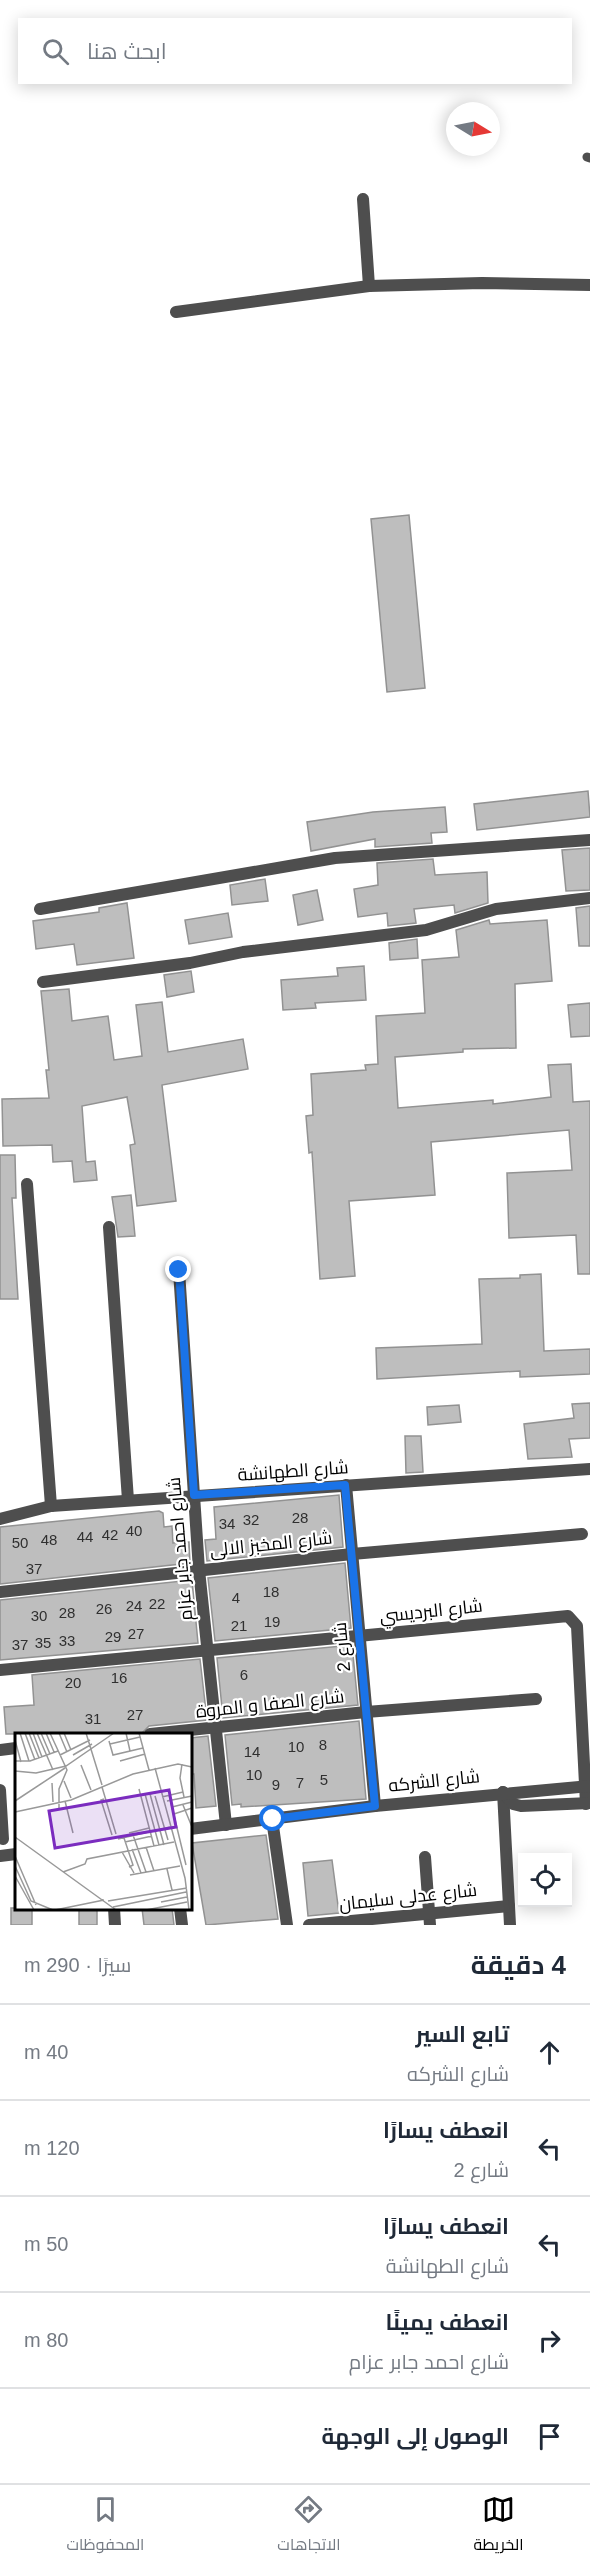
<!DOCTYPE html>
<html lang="ar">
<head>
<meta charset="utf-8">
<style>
	:root { --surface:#fff; --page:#f2f2f3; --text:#1f2937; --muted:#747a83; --line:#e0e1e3; --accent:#000 }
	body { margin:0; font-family:Helvetica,Cairo,sans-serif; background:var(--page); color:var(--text); direction:rtl }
	.controls { position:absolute; right:18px; bottom:18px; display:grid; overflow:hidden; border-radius:0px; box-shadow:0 3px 15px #0003 }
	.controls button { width:54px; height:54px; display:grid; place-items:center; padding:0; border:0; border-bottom:2px solid var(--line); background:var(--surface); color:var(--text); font:30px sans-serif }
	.compass { position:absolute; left:446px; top:102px; width:54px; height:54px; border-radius:50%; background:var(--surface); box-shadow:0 3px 15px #0003; rotate:100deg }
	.stop { position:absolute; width:18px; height:18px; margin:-14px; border:4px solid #1a73e8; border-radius:50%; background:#fff }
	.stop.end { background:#1a73e8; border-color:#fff; box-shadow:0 2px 6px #0008 }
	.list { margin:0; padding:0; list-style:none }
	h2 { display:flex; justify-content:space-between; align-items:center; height:78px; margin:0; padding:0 24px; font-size:26px }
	h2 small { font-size:20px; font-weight:400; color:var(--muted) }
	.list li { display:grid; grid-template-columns:39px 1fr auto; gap:18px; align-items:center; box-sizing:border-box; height:96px; padding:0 24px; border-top:2px solid var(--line) }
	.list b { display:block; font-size:22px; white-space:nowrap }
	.list p { margin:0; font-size:20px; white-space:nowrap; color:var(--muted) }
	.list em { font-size:20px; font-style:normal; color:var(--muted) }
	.icon { flex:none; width:33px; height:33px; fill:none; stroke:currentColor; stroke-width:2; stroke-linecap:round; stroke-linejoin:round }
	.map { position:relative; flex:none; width:590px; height:1925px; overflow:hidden; direction:ltr }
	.search { position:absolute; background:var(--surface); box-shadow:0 3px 15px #0003; left:18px; right:18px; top:18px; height:66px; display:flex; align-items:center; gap:15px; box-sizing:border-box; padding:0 21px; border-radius:0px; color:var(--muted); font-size:22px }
	.sheet { height:558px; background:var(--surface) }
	nav { display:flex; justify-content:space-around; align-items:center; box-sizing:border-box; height:84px; border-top:2px solid var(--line); background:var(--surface); font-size:16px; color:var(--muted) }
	nav a { display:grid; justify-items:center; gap:3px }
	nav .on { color:var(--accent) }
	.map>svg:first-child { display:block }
</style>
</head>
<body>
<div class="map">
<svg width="590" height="1925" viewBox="0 0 590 1925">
	<rect width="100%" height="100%" fill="#fff"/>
	<g fill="#bebebe" stroke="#929292" stroke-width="1.5">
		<polygon points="409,515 425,688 387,692 371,519"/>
		<polygon points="588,791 590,817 477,830 474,804"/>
		<polygon points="445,807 447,832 431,833 432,843 375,847 375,839 311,851 307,822 373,812"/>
		<polygon points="590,848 590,890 566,891 562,850"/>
		<polygon points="433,859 435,875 487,872 488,903 455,913 454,905 414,909 416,923 388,926 387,913 358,917 354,889 378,885 377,863"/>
		<polygon points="265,879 268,901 232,905 230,885"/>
		<polygon points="317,890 323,920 298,925 293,895"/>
		<polygon points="127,903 134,958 77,965 74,944 36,949 33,921 99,912 99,908"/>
		<polygon points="590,906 590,946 579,946 576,908"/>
		<polygon points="228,913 232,937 189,944 185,920"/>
		<polygon points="489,920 490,924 547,920 552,981 515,984 516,1048 463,1049 463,1052 395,1057 398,1108 493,1100 493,1104 551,1097 548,1065 571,1064 573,1102 590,1101 590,1274 578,1274 576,1235 509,1238 507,1173 572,1170 569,1130 431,1142 435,1195 349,1201 355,1276 320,1279 312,1152 309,1153 306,1116 313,1115 311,1074 366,1070 365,1065 378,1064 376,1016 425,1013 422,960 459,957 456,930"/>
		<polygon points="417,939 418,958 390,960 389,943"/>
		<polygon points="364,966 366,1000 315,1003 316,1008 283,1010 281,980 338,976 337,968"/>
		<polygon points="191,971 194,992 167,997 164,975"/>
		<polygon points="69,989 72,1021 108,1016 114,1060 142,1056 136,1005 162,1002 168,1052 243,1039 248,1069 162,1085 176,1201 137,1206 130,1145 135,1144 127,1097 82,1106 86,1162 95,1161 97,1180 74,1182 72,1161 53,1162 52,1145 3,1146 2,1099 49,1098 46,1070 49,1070 41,991"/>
		<polygon points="590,1003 590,1036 571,1037 568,1005"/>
		<polygon points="0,1155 15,1155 16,1198 12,1198 18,1299 0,1299"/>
		<polygon points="131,1195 135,1236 118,1237 112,1197"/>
		<polygon points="541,1274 544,1351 590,1349 590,1374 520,1377 520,1371 377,1379 376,1348 482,1344 479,1279 520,1278 520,1275"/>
		<polygon points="590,1403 590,1438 569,1439 572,1457 528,1459 524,1424 574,1418 572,1404"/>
		<polygon points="459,1405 461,1422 428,1425 427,1407"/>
		<polygon points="405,1436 421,1436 423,1472 406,1473"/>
		<polygon points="339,1495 343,1547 207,1561 205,1540 216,1539 214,1507"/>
		<polygon points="159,1511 163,1513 164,1527 172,1526 173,1543 189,1542 190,1563 0,1584 0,1527"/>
		<polygon points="345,1563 351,1628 215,1641 208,1578"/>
		<polygon points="192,1580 198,1643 0,1660 0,1600"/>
		<polygon points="352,1645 358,1705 223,1718 217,1658"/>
		<polygon points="200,1659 207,1720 149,1726 142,1733 6,1734 4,1707 34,1705 32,1675"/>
		<polygon points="359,1721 366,1799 241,1807 241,1804 232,1805 225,1735"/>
		<polygon points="208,1736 216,1806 196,1808 194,1774 190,1774 190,1738"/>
		<polygon points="266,1835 278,1919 206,1925 192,1843"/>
		<polygon points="332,1860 339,1913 308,1916 303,1863"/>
		<rect x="11" y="1908" width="21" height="17"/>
		<rect x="79" y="1908" width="18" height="17"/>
		<polygon points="142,1908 172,1908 174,1925 144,1925"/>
	</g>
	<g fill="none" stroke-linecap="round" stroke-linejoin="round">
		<polyline stroke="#4e4e4e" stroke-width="9" points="587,157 590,158"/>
		<g stroke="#4e4e4e" stroke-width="12">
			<polyline points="363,199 369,286"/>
			<polyline points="176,312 369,286 482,283 590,285"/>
			<polyline points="40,909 335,858 590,840"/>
			<polyline points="43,982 190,963 243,952 426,930 496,909 590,898"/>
			<polyline points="27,1184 51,1506"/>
			<polyline points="109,1227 128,1500"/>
			<polyline points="179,1271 199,1570 226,1825"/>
			<polyline points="346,1485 375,1806"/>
			<polyline points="0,1519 51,1506 590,1469"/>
			<polyline points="0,1592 352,1554 582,1534"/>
			<polyline points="0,1670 568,1616 577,1626 586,1804"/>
			<polyline points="150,1734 366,1712 536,1699"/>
			<polyline points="0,1750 16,1748"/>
			<polyline points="0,1790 3,1839"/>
			<polyline points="503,1792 510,1925"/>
			<polyline points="503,1792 513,1804 521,1806 590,1803"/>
			<polyline points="272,1819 287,1925"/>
			<polyline points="190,1829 375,1806 590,1786"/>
			<polyline points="0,1856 16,1854"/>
			<polyline points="425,1857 430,1925"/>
			<polyline points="114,1908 115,1925"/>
			<polyline points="180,1908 182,1925"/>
			<polyline points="309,1925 509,1906"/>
		</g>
	</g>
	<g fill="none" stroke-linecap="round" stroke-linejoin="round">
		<polyline stroke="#1a73e8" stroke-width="8" points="179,1270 194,1495 345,1485 375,1806 273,1819"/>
	</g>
	<g text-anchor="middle" stroke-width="4.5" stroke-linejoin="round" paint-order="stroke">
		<g font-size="15" fill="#303030">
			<text x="300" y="1523">28</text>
			<text x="251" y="1525">32</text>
			<text x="227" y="1529">34</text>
			<text x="134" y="1536">40</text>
			<text x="110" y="1540">42</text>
			<text x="85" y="1542">44</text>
			<text x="49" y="1545">48</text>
			<text x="20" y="1548">50</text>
			<text x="34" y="1574">37</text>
			<text x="271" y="1597">18</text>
			<text x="236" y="1603">4</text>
			<text x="157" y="1609">22</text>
			<text x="134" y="1611">24</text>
			<text x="104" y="1614">26</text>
			<text x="67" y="1618">28</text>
			<text x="39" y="1621">30</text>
			<text x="272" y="1627">19</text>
			<text x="239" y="1631">21</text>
			<text x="136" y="1639">27</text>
			<text x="113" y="1642">29</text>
			<text x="67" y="1646">33</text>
			<text x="43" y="1648">35</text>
			<text x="20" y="1650">37</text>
			<text x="244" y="1680">6</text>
			<text x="119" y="1683">16</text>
			<text x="73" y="1688">20</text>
			<text x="135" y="1720">27</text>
			<text x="93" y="1724">31</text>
			<text x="323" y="1750">8</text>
			<text x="296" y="1752">10</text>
			<text x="252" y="1757">14</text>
			<text x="254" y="1780">10</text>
			<text x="324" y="1785">5</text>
			<text x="300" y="1788">7</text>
			<text x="276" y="1790">9</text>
		</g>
		<g font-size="18" fill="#000" stroke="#fff">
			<text transform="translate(293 1471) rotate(-4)" y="6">شارع الطهانشة</text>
			<text transform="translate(271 1544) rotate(-6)" y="6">شارع المخبز الالى</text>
			<text transform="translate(180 1549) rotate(-95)" y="6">شارع احمد جابر عزام</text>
			<text transform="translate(431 1611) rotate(-6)" y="6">شارع البرديسي</text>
			<text transform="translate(342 1647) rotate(-95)" y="6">شارع 2</text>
			<text transform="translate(270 1704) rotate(-6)" y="6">شارع الصفا و المروة</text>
			<text transform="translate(434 1781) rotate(-6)" y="6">شارع الشركه</text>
			<text transform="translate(408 1897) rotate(-6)" y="6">شارع عدلى سليمان</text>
		</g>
	</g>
	<g transform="translate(15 1733)">
		<rect width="177" height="177" fill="#fff"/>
		<path fill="none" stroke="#999" stroke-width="1.5" d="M5,0L14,28M10,0L20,27M14,0L24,25M18,0L27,24M22,0L38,37M26,0L35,21M31,0L39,19M35,0L52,37L44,56V76M44,0L52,19M49,0L56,17M71,0L87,52M111,0L115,18M124,0L134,37M0,7L6,29M94,8L98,22L128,15M95,11L125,4M45,22L75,7M58,22L77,11M0,28H15L43,18M105,28L130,21M167,31L165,45L169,64M66,32L76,57M140,35L170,145L174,177M0,38L21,40L51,33L99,0M49,48L56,65M37,50L38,69M87,54L101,101M124,56L139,113M146,58L135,61L149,112M130,61L144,112M154,62L171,132M140,63L153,107M147,64L168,59M89,66L86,67L97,102M0,68L50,35M50,68L58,100M152,68L177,63M168,72L177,94M157,74L177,69M0,79L56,67L118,41L163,31L177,34M159,81L177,75M114,100L134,95M118,102L131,139M0,104L101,177M109,105L118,132L114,134M103,106L155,94M110,109L137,103M131,114L139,138M117,116L126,140M107,119L119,140M0,123L21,172M0,133L16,168L38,177M152,136L157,157M48,139L70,131L72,126L159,109M115,142L165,133M0,143L19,177M93,168L172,155M146,169L172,164M98,174L171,159M40,177L89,167M68,177H92M131,177L172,169"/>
		<path fill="#7b2cbf" fill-opacity="0.15" stroke="#7b2cbf" stroke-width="3" d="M154,57L161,94L40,115L34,78Z"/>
		<rect width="177" height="177" fill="none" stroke="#000" stroke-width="3"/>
	</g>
</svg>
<div class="controls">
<button><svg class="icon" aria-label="locate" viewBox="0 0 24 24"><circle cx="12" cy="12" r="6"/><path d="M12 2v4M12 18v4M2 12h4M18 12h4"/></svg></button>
</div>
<svg class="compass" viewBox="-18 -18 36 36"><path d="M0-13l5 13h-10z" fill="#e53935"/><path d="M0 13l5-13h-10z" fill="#747a83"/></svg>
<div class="stop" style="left:273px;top:1819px"></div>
<div class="stop end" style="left:179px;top:1270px"></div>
<div class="search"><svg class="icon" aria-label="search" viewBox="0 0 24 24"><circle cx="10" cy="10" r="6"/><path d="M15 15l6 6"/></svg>ابحث هنا</div>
</div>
<section class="sheet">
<h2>4 دقيقة<small>سيرًا · 290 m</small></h2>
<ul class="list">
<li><svg class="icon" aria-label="ahead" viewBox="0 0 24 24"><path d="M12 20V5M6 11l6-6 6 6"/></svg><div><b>تابع السير</b><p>شارع الشركه</p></div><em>40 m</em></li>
<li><svg class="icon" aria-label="left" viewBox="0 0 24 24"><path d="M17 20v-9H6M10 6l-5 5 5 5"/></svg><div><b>انعطف يسارًا</b><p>شارع 2</p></div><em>120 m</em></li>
<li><svg class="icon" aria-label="left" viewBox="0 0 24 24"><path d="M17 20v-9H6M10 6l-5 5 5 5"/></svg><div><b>انعطف يسارًا</b><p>شارع الطهانشة</p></div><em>50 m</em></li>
<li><svg class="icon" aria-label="right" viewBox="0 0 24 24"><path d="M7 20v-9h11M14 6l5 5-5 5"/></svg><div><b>انعطف يمينًا</b><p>شارع احمد جابر عزام</p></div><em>80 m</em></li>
<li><svg class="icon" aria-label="arrive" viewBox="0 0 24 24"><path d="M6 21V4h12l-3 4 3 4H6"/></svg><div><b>الوصول إلى الوجهة</b></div></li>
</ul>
</section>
<nav>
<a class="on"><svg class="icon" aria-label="map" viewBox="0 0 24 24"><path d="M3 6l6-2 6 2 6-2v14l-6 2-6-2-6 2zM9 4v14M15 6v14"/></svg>الخريطة</a>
<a><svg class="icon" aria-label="directions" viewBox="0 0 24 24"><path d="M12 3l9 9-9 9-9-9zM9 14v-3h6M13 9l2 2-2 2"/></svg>الاتجاهات</a>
<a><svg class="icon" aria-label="saved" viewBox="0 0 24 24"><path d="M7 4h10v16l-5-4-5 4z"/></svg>المحفوظات</a>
</nav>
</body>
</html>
